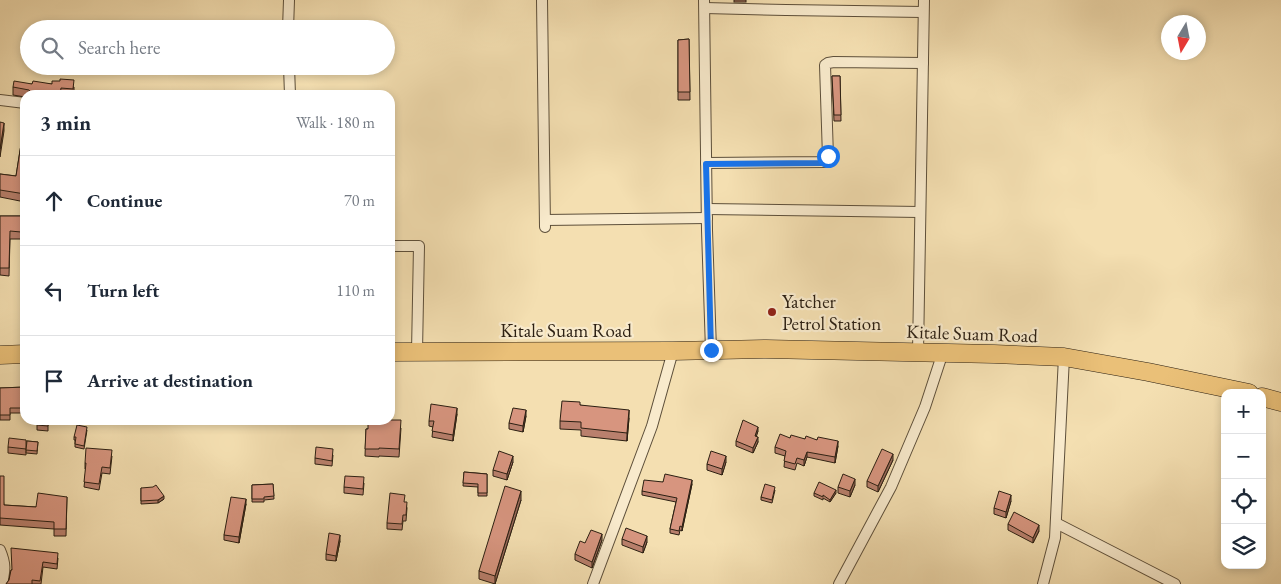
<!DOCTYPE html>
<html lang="en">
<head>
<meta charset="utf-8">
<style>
	:root { --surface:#fff; --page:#f2f2f3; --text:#1f2937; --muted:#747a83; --line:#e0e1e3 }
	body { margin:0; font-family:"EB Garamond",serif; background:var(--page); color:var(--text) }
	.controls { position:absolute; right:15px; bottom:15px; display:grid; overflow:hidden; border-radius:10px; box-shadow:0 2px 8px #0003 }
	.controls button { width:45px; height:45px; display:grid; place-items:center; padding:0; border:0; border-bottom:1px solid var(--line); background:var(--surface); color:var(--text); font:25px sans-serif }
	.compass { position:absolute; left:1161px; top:15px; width:45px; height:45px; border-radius:50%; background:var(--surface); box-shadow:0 2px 8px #0003; rotate:190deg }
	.stop { position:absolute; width:15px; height:15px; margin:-11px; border:4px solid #1a73e8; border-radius:50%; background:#fff }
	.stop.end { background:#1a73e8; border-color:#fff; box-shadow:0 1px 5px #0008 }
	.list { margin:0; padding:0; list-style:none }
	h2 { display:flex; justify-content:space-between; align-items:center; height:65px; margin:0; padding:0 20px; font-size:21px }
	h2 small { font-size:16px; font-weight:400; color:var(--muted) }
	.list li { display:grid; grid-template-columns:32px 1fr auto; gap:15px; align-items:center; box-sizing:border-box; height:90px; padding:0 20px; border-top:1px solid var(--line) }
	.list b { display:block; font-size:19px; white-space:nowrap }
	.list em { font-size:16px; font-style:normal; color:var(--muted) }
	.icon { flex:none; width:28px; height:28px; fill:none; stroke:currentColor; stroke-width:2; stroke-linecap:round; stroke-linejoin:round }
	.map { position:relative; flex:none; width:1281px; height:584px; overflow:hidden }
	.search { position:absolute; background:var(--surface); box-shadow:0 2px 8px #0003; left:20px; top:20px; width:375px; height:55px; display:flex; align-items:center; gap:12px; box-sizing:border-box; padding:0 18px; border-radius:28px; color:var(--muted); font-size:19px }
	.panel { position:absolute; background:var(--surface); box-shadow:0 2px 8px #0003; left:20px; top:90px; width:375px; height:335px; border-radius:15px }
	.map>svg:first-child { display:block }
</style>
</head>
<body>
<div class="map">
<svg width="1281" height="584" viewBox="0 0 1281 584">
	<rect width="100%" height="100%" fill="#f4dfb1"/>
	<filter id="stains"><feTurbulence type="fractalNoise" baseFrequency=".004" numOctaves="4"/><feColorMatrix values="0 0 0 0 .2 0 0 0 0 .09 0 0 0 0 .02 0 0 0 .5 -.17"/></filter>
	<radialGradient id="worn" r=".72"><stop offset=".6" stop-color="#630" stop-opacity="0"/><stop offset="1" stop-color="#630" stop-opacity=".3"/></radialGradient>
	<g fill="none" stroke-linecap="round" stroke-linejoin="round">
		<g stroke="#5d4f3a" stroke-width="12">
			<g id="minor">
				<polyline points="542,0 545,227"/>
				<polyline points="704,0 707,230 711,350"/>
				<polyline points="705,8 786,10 923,12"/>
				<polyline points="288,29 289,0"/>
				<polyline points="289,66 290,95"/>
				<polyline points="0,100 25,103"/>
				<polyline points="706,163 825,162 827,160 828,157 825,65 828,63 834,62 923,63"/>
				<polyline points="707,209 920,212"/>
				<polyline points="545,220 707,218"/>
				<polyline points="390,246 419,246 417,352"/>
				<polyline points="918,352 924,0"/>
				<polyline points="1056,523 1175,584"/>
				<path d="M0,550C6,564 5,570 2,584"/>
				<polyline points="593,584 652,426 673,351"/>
				<polyline points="839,584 891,487 925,407 943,352"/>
				<polyline points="1043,584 1055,538 1064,357"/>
			</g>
		</g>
		<g stroke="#2b1f12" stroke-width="19">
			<g id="trunk">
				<polyline points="390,352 673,351 766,349 994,354 1064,357 1148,372 1249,393"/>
				<polyline points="0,355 25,354"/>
				<polyline points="1262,397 1281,402"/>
			</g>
		</g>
		<use href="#minor" stroke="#f8eacc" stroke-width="10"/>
		<use href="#trunk" stroke="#eac078" stroke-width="18"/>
	</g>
	<g fill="#b9806d" stroke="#2b1f12">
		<rect x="734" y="0" width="12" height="2"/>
		<polygon points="689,39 690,100 678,100 678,40"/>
		<polygon points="832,76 840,76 841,121 834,121"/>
		<polygon points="32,84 52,84 74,87 74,95 25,95 25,97 13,95 13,87"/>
		<polygon points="25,119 25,202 0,197 0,174 16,176"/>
		<polygon points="0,216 21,216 21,239 10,239 9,276 0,275"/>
		<polygon points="25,387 25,413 10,413 10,420 0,420 0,388"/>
		<polygon points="580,405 629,418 627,441 581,436 581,430 560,429 560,421"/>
		<polygon points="457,414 453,441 432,437 433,427 429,426 429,421"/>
		<polygon points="526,416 523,432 509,429 509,423"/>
		<polygon points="37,420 48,420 48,431 37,430"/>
		<polygon points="317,420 329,420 329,423"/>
		<polygon points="401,428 399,457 379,456 379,457 365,456 366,429"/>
		<polygon points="87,430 84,449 75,447 75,440 74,440 74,437"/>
		<polygon points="758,431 756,436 758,442 753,453 736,446 736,441"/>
		<polygon points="790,438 817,440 838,446 835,463 807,457 804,466 797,463 795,470 784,467 785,456 775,453 775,447"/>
		<polygon points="26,440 26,455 8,453 8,447"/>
		<polygon points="27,441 38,442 37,454 26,453"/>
		<polygon points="333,455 332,466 315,464 315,458"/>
		<polygon points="112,456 110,474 102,473 99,490 84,487 86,469 85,469 85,463"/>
		<polygon points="893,460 878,492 867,487 867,481"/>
		<polygon points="513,462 507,480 493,476 493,470"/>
		<polygon points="726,462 722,475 707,470 707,464"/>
		<polygon points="464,472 487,474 487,496 478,496 478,487 463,486"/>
		<polygon points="0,476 4,505 36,507 67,497 66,536 54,536 54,529 0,525"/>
		<polygon points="663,482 692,484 682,531 680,530 679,535 670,533 670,529 676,502 642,495 642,491"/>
		<polygon points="364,483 363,495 344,493 344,487"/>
		<polygon points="273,484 274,499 264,500 264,502 252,502 252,485"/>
		<polygon points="855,485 850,497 838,493 838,487"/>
		<polygon points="141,488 164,499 158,503 141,504"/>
		<polygon points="775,490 772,503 761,500 761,497"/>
		<polygon points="814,493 836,493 830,502 823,498 823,500 814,496"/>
		<polygon points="521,500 495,584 479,579 479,571"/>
		<polygon points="1011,501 1006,518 994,514 994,508"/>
		<polygon points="405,502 407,508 406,521 403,521 402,530 387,529 387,523"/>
		<polygon points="246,504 239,543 224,540 224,535"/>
		<polygon points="1008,524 1039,531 1033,543 1008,530"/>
		<polygon points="622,539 647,542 643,553 622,545"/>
		<polygon points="602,540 592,568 575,560 575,554 585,543"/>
		<polygon points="340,541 336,561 326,560 326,554"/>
		<polygon points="58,558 57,569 43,567 41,584 6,584 9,580 11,570"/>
	</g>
	<g fill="#966859" stroke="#2b1f12">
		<polygon points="4,123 4,131 0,157 0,149"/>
		<polygon points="457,408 457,414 453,441 453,435"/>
		<polygon points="526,410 526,416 523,432 523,426"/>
		<polygon points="629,410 629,418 627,441 627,433"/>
		<polygon points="758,427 758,431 755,441 755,436"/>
		<polygon points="758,437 758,442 753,453 753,448"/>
		<polygon points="838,441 838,446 835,463 835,457"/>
		<polygon points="807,452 807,457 804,466 804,460"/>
		<polygon points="893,454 893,460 878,492 878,486"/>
		<polygon points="513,456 513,462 507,480 507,474"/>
		<polygon points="726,456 726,462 722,475 722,469"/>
		<polygon points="855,479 855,485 850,497 850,491"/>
		<polygon points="692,480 692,484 682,531 682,527"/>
		<polygon points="836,490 836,493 830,502 830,500"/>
		<polygon points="521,491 521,500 495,584 495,576"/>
		<polygon points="1011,495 1011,501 1006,518 1006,512"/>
		<polygon points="164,496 164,499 158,503 158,500"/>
		<polygon points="246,499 246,504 239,543 239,537"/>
		<polygon points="1039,525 1039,531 1033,543 1033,538"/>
		<polygon points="602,534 602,540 592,568 592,562"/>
		<polygon points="340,535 340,541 336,561 336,556"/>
		<polygon points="647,536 647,542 643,553 643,547"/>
	</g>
	<g fill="#d7957f" stroke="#2b1f12">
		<polygon points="689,39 690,92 678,92 678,40"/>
		<polygon points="832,76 840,76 841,115 834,115"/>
		<polygon points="60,79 74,80 73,89 61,88 60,95 32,95 31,92 29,90 13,87 14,81 32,84 33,81 52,84 52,81 60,81"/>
		<polygon points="25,119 25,194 0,190 0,174 16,176"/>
		<polygon points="0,122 4,123 0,149"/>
		<polygon points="0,216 21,216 21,232 10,231 9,268 0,268"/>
		<polygon points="25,387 25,408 10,408 10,415 0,415 0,388"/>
		<polygon points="562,401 580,402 580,405 629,410 627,433 581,428 581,422 560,421"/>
		<polygon points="431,404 457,408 453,435 432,431 434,421 429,421"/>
		<polygon points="513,408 526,410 523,426 509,423"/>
		<polygon points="37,420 48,420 48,426 37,425"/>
		<polygon points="368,420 401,420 399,449 379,448 379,449 365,449 366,429 368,429"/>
		<polygon points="743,420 758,427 755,436 758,437 753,448 736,441"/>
		<polygon points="77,425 87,427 84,446 75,444 76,437 74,437"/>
		<polygon points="780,434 790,438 791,435 805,439 806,436 817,440 818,437 838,441 835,457 807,452 804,460 797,458 795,464 784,461 786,451 775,447"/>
		<polygon points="9,438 26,440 26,449 8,447"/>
		<polygon points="27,441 38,442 37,451 26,450"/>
		<polygon points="316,447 333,449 332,461 315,458"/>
		<polygon points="86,448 112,450 110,468 102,467 99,484 84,482 86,463 85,463"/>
		<polygon points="882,449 893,454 878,486 867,481"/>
		<polygon points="499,451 513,456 507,474 493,470"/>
		<polygon points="711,451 726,456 722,469 707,464"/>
		<polygon points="464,472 487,474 487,493 478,493 478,484 463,483"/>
		<polygon points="665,474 692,480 682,527 680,526 679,531 670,529 677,498 642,491 644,480 663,482"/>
		<polygon points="843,474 855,479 850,491 838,487"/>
		<polygon points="0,476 4,476 4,505 36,507 38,493 67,497 66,529 54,529 54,522 0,518"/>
		<polygon points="345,476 364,477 363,489 344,487"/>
		<polygon points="819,482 836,490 830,500 823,495 823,497 814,493"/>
		<polygon points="273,484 274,496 264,497 264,499 252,499 252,485"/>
		<polygon points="765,484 775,487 772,500 761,497"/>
		<polygon points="156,485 164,496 158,500 141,501 141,488 153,487"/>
		<polygon points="505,486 521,491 495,576 479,571"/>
		<polygon points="999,491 1011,495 1006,512 994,508"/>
		<polygon points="390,493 405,495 404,502 407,502 406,515 403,515 402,524 387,523"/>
		<polygon points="231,497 246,499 239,537 224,535"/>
		<polygon points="1014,512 1039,525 1033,538 1008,524"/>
		<polygon points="626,528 647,536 643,547 622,539"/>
		<polygon points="591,530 602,534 592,562 575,554 580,541 585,543"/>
		<polygon points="329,533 340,535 336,556 326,554"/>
		<polygon points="11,548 58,553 57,564 43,562 40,581 32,580 32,584 6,584 9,580 11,570 12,570"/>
	</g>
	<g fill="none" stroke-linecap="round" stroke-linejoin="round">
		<polyline stroke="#1a73e8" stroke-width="6" points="711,350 706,164 822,163 827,160 828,156"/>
	</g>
	<circle fill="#8f2418" stroke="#f8eacc" stroke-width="2" cx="772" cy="312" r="5"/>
	<g text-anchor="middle" stroke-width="4.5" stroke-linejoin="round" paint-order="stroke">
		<g font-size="19" fill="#2b1f12" stroke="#f8eacc" text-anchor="start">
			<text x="782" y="308">Yatcher<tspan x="782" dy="22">Petrol Station</tspan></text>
		</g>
		<g font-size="19" fill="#2b1f12" stroke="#f8eacc">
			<text x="566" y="337">Kitale Suam Road</text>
			<text transform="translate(972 333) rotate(2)" y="7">Kitale Suam Road</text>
		</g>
	</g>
	<rect width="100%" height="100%" filter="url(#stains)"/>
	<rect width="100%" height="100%" fill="url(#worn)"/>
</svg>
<div class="controls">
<button>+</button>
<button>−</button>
<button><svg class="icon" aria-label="locate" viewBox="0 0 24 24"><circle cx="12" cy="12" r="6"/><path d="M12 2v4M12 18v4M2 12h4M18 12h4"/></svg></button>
<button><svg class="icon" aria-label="layers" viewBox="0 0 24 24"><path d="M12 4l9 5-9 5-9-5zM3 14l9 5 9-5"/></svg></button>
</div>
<svg class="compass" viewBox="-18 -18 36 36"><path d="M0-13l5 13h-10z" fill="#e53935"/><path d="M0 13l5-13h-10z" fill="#747a83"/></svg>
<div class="stop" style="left:828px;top:156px"></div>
<div class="stop end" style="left:711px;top:350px"></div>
<div class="search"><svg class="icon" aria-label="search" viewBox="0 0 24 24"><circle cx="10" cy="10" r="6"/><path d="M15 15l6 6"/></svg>Search here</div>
<section class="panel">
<h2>3 min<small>Walk · 180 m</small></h2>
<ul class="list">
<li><svg class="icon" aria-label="ahead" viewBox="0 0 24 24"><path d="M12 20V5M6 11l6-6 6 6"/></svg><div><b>Continue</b></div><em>70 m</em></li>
<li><svg class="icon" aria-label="left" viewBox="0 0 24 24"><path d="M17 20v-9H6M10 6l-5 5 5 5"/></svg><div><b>Turn left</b></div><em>110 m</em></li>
<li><svg class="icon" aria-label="arrive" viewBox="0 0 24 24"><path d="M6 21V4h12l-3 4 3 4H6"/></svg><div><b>Arrive at destination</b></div></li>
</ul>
</section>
</div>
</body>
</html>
